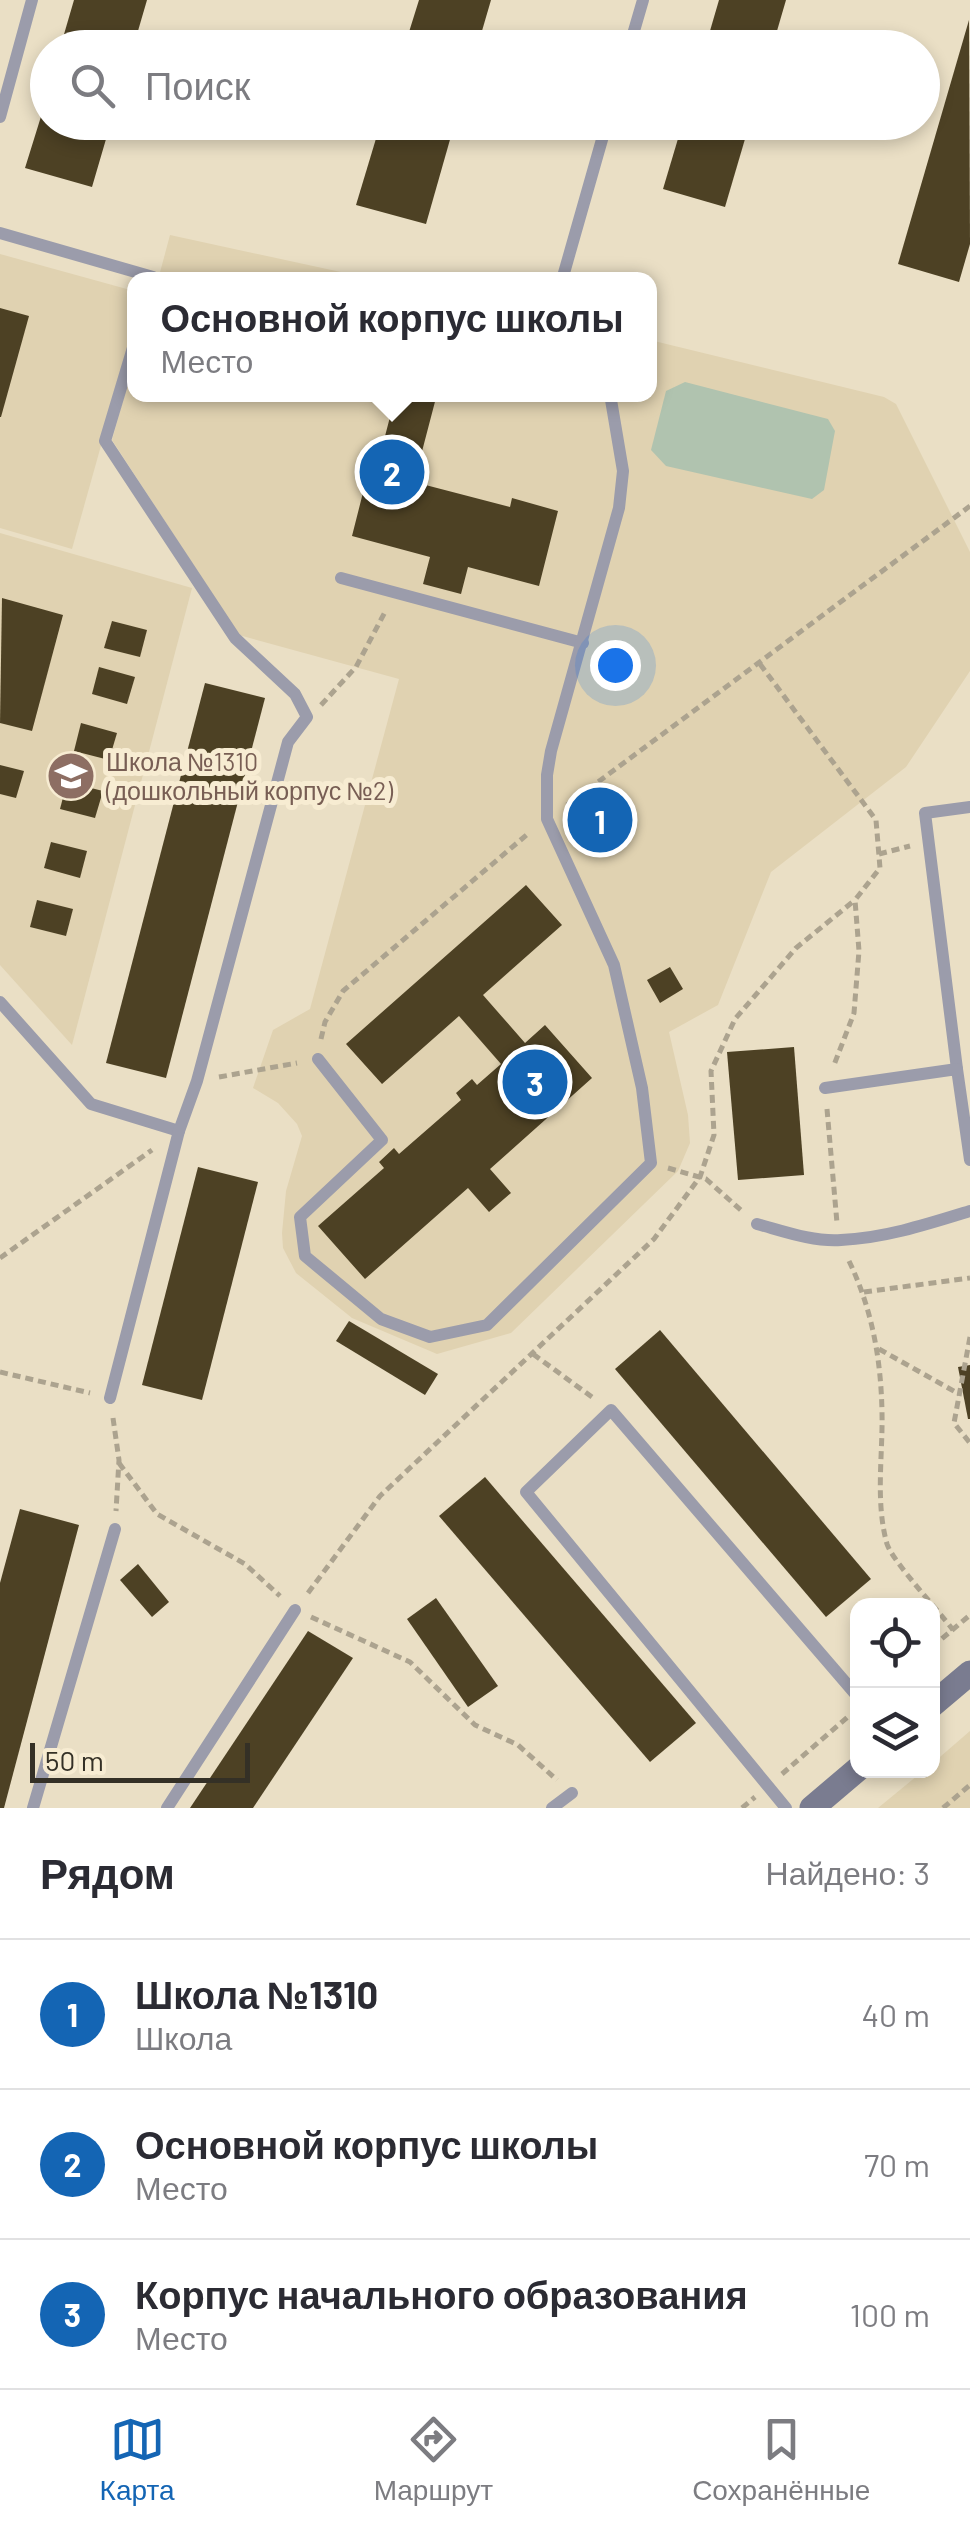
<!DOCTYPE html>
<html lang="ru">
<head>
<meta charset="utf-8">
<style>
	:root { --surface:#fff; --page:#f2f2f3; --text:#2b2b33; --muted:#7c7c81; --line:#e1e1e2; --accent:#1465b4 }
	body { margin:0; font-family:Barlow,sans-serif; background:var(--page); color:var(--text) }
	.controls { position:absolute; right:30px; bottom:30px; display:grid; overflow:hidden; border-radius:20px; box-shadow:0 5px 15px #0003 }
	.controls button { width:90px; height:90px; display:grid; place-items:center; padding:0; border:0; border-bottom:2px solid var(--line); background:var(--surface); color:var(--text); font:50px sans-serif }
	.scale { position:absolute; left:30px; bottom:25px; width:220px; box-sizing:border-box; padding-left:10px; border:5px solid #343026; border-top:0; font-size:28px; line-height:35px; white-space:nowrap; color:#343026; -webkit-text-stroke:8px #f7ecd2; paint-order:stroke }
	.you { position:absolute; left:615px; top:665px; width:35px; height:35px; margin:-25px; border:8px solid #fff; border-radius:50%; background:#1a73e8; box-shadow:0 0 0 15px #1a73e833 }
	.badge { display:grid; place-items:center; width:65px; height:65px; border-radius:50%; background:var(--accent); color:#fff; font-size:32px; font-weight:700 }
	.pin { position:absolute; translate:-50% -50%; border:5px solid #fff; box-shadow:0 2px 10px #0006 }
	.popup { position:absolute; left:127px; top:272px; width:530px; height:130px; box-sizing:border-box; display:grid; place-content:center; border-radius:20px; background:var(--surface); filter:drop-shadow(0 2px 8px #0005); font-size:32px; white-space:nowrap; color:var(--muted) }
	.popup b { font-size:38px; color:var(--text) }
	.popup::after { content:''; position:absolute; left:50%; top:100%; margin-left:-20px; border:20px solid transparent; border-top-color:var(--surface) }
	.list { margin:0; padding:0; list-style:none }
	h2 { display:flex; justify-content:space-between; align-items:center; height:130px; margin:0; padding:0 40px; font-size:42px }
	h2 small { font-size:32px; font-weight:400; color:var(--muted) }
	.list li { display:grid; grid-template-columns:65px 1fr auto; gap:30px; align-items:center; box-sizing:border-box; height:150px; padding:0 40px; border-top:2px solid var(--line) }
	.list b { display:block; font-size:38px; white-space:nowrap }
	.list p { margin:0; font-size:32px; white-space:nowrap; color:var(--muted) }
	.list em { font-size:32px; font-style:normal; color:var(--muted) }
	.icon { flex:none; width:55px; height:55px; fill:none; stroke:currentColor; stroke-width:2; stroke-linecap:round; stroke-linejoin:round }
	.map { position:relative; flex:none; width:970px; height:1808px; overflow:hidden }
	.search { position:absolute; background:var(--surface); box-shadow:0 5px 15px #0003; left:30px; right:30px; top:30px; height:110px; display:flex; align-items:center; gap:25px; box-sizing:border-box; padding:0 35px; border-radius:55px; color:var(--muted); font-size:38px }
	.sheet { height:580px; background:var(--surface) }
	nav { display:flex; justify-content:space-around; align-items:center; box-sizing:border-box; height:140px; border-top:2px solid var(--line); background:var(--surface); font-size:28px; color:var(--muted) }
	nav a { display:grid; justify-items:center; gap:5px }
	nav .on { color:var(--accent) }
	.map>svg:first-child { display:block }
</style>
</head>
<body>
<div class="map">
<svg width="970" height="1808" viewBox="0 0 970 1808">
	<rect width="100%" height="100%" fill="#eadfc5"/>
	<g fill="#e0d2b1">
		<polygon points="170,235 373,279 158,280"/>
		<polygon points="0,254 134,291 134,328 72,549 0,528"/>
		<polygon points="650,340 884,397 896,404 970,552 970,671 906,767 771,872 718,1005 669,1032 688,1115 690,1143 678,1171 511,1333 437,1354 352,1318 296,1273 283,1248 282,1233 286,1191 302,1136 297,1124 278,1103 253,1088 273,1030 310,1009 399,679 239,635 112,440 134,361 135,394 650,394"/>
		<polygon points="0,533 192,588 72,1045 0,965"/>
		<polygon points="970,1731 970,1808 878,1808 923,1771 932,1770 933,1763"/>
	</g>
	<polygon fill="#b0c3af" points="685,382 828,419 835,431 824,490 812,499 666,466 651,450 666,391"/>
	<g fill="#4d4124">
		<polygon points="74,0 147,0 133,48 60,48"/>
		<polygon points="419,0 491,0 477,48 404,48"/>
		<polygon points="719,0 786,0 772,48 705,48"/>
		<polygon points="969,20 970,244 959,282 898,264"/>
		<polygon points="48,94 48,122 111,122 92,187 25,168"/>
		<polygon points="381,122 455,122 426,224 356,205"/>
		<polygon points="683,122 750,122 725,207 663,189"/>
		<polygon points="0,308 29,316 1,417 0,417"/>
		<polygon points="396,394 437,394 414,482 510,507 512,498 558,511 539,586 468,567 461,594 423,584 430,557 352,536 371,461 378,463"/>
		<polygon points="2,598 63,615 32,731 0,723"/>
		<polygon points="112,621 147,630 140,657 104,648"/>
		<polygon points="99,667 135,677 127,704 92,694"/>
		<polygon points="205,683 265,698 166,1078 106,1063"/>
		<polygon points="81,723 117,733 109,760 74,751"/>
		<polygon points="0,765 24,771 16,798 0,794"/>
		<polygon points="67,782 103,791 95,818 60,809"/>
		<polygon points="51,842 87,851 80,878 44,868"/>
		<polygon points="526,885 562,925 483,995 525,1043 545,1025 592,1078 490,1169 511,1193 489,1212 468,1188 365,1279 318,1226 384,1168 379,1162 394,1148 399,1154 461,1100 456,1093 472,1079 477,1085 501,1064 459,1016 382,1084 346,1044"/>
		<polygon points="37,900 73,909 66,936 30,927"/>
		<polygon points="670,967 683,989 660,1003 647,980"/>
		<polygon points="794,1047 804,1175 738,1180 727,1052"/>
		<polygon points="198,1167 258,1182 202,1400 142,1385"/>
		<polygon points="349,1321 438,1374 425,1395 336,1341"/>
		<polygon points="660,1330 871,1579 826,1617 615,1369"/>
		<polygon points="970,1365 970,1419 968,1419 958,1367"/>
		<polygon points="485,1477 696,1723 650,1762 439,1516"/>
		<polygon points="20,1509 79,1525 4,1808 0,1808 0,1583"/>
		<polygon points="138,1564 169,1602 152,1617 120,1580"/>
		<polygon points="436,1598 498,1686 468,1707 407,1619"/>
		<polygon points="308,1631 353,1658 253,1808 190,1808"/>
	</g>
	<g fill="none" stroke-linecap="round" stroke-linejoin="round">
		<g stroke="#aca38f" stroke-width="5" stroke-dasharray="8 5" stroke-linecap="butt">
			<polyline points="760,664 876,820 880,868 855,900 859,951 854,1013 834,1065"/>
			<polyline points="321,705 356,667 385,612"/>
			<polyline points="567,805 970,506"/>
			<polyline points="879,854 910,846"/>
			<polyline points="321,1039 325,1022 343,991 530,832"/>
			<polyline points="219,1077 297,1063"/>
			<polyline points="827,1109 837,1223"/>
			<polyline points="668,1168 706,1179 743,1212"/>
			<polyline points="0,1258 152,1150"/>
			<path d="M849,1261C872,1309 881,1359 882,1412C883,1455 875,1501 887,1544C893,1562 939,1611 953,1630"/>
			<polyline points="864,1292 970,1278"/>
			<polyline points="970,1337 954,1423 970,1443"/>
			<polyline points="879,1349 959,1394"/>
			<polyline points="533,1354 596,1400"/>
			<polyline points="0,1372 90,1393"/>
			<polyline points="113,1418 119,1460 116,1511"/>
			<polyline points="119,1463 157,1514 245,1564 280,1596"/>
			<polyline points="308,1593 380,1496 654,1239 700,1177 714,1135 711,1071 735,1019 796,948 855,900"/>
			<polyline points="311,1617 410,1662 475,1725 518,1745 557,1780"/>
			<polyline points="932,1647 970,1615"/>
			<polyline points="782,1774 850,1715"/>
			<polyline points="742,1808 755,1797"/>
			<polyline points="943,1808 970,1785"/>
		</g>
		<g stroke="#9b9cab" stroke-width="12">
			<polyline points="629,48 643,0"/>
			<polyline points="0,117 32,0"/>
			<polyline points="0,233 153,277 152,280"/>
			<polyline points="562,280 607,122"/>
			<polyline points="341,578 583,643"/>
			<polyline points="0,1002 91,1104 179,1131"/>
			<polyline points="318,1059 382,1140 300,1217 305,1256 381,1319 430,1337 487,1325 651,1163 642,1088 614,965 547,819 547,775 551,751 619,508 623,471 610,394"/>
			<polyline points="957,1069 925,813 970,807"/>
			<polyline points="825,1088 957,1069 970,1160"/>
			<path d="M757,1224C783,1231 813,1242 841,1240C885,1238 928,1224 970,1211"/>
			<polyline points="110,1398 179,1131 197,1081 288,742 307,717 295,694 235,638 105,441 135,341"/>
			<polyline points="33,1808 115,1529"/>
			<polyline points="167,1808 295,1610"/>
			<polyline points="552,1808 572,1793"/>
			<polyline points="786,1808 526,1492 611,1410 858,1697"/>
		</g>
		<g stroke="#7a7c90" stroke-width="25">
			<polyline points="932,1705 970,1673"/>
			<polyline points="812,1808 858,1769"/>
		</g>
	</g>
	<defs>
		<g id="school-disc" transform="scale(2.5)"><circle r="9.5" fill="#8d6e63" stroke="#f7ecd2"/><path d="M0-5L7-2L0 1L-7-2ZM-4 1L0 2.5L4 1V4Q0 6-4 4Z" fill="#fff"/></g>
	</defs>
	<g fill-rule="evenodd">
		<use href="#school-disc" x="71" y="776"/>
	</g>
	<g text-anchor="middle" stroke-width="10" stroke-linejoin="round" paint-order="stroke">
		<g font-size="25" fill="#785e54" stroke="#f7ecd2" text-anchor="start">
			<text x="106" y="771">Школа №1310<tspan x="106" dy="29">(дошкольный корпус №2)</tspan></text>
		</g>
	</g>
</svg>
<div class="controls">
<button><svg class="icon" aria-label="locate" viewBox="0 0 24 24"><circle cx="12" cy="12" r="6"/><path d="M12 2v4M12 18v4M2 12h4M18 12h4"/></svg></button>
<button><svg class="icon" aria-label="layers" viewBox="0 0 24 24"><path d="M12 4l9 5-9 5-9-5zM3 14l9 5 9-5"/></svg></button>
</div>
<div class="scale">50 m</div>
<div class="you"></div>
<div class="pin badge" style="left:600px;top:820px">1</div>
<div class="pin badge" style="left:392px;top:472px">2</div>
<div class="popup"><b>Основной корпус школы</b>Место</div>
<div class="pin badge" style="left:535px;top:1082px">3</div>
<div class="search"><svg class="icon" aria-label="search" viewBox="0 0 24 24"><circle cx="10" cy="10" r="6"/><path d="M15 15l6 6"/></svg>Поиск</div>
</div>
<section class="sheet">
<h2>Рядом<small>Найдено: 3</small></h2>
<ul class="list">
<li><span class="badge">1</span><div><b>Школа №1310</b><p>Школа</p></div><em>40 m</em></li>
<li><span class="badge">2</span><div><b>Основной корпус школы</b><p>Место</p></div><em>70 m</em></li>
<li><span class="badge">3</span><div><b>Корпус начального образования</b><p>Место</p></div><em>100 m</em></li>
</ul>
</section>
<nav>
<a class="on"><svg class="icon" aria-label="map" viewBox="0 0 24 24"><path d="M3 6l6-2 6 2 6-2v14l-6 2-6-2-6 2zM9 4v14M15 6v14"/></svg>Карта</a>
<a><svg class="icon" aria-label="directions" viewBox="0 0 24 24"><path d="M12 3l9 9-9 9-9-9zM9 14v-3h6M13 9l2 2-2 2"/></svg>Маршрут</a>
<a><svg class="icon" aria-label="saved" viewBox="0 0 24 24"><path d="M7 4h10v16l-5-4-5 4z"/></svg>Сохранённые</a>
</nav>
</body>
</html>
